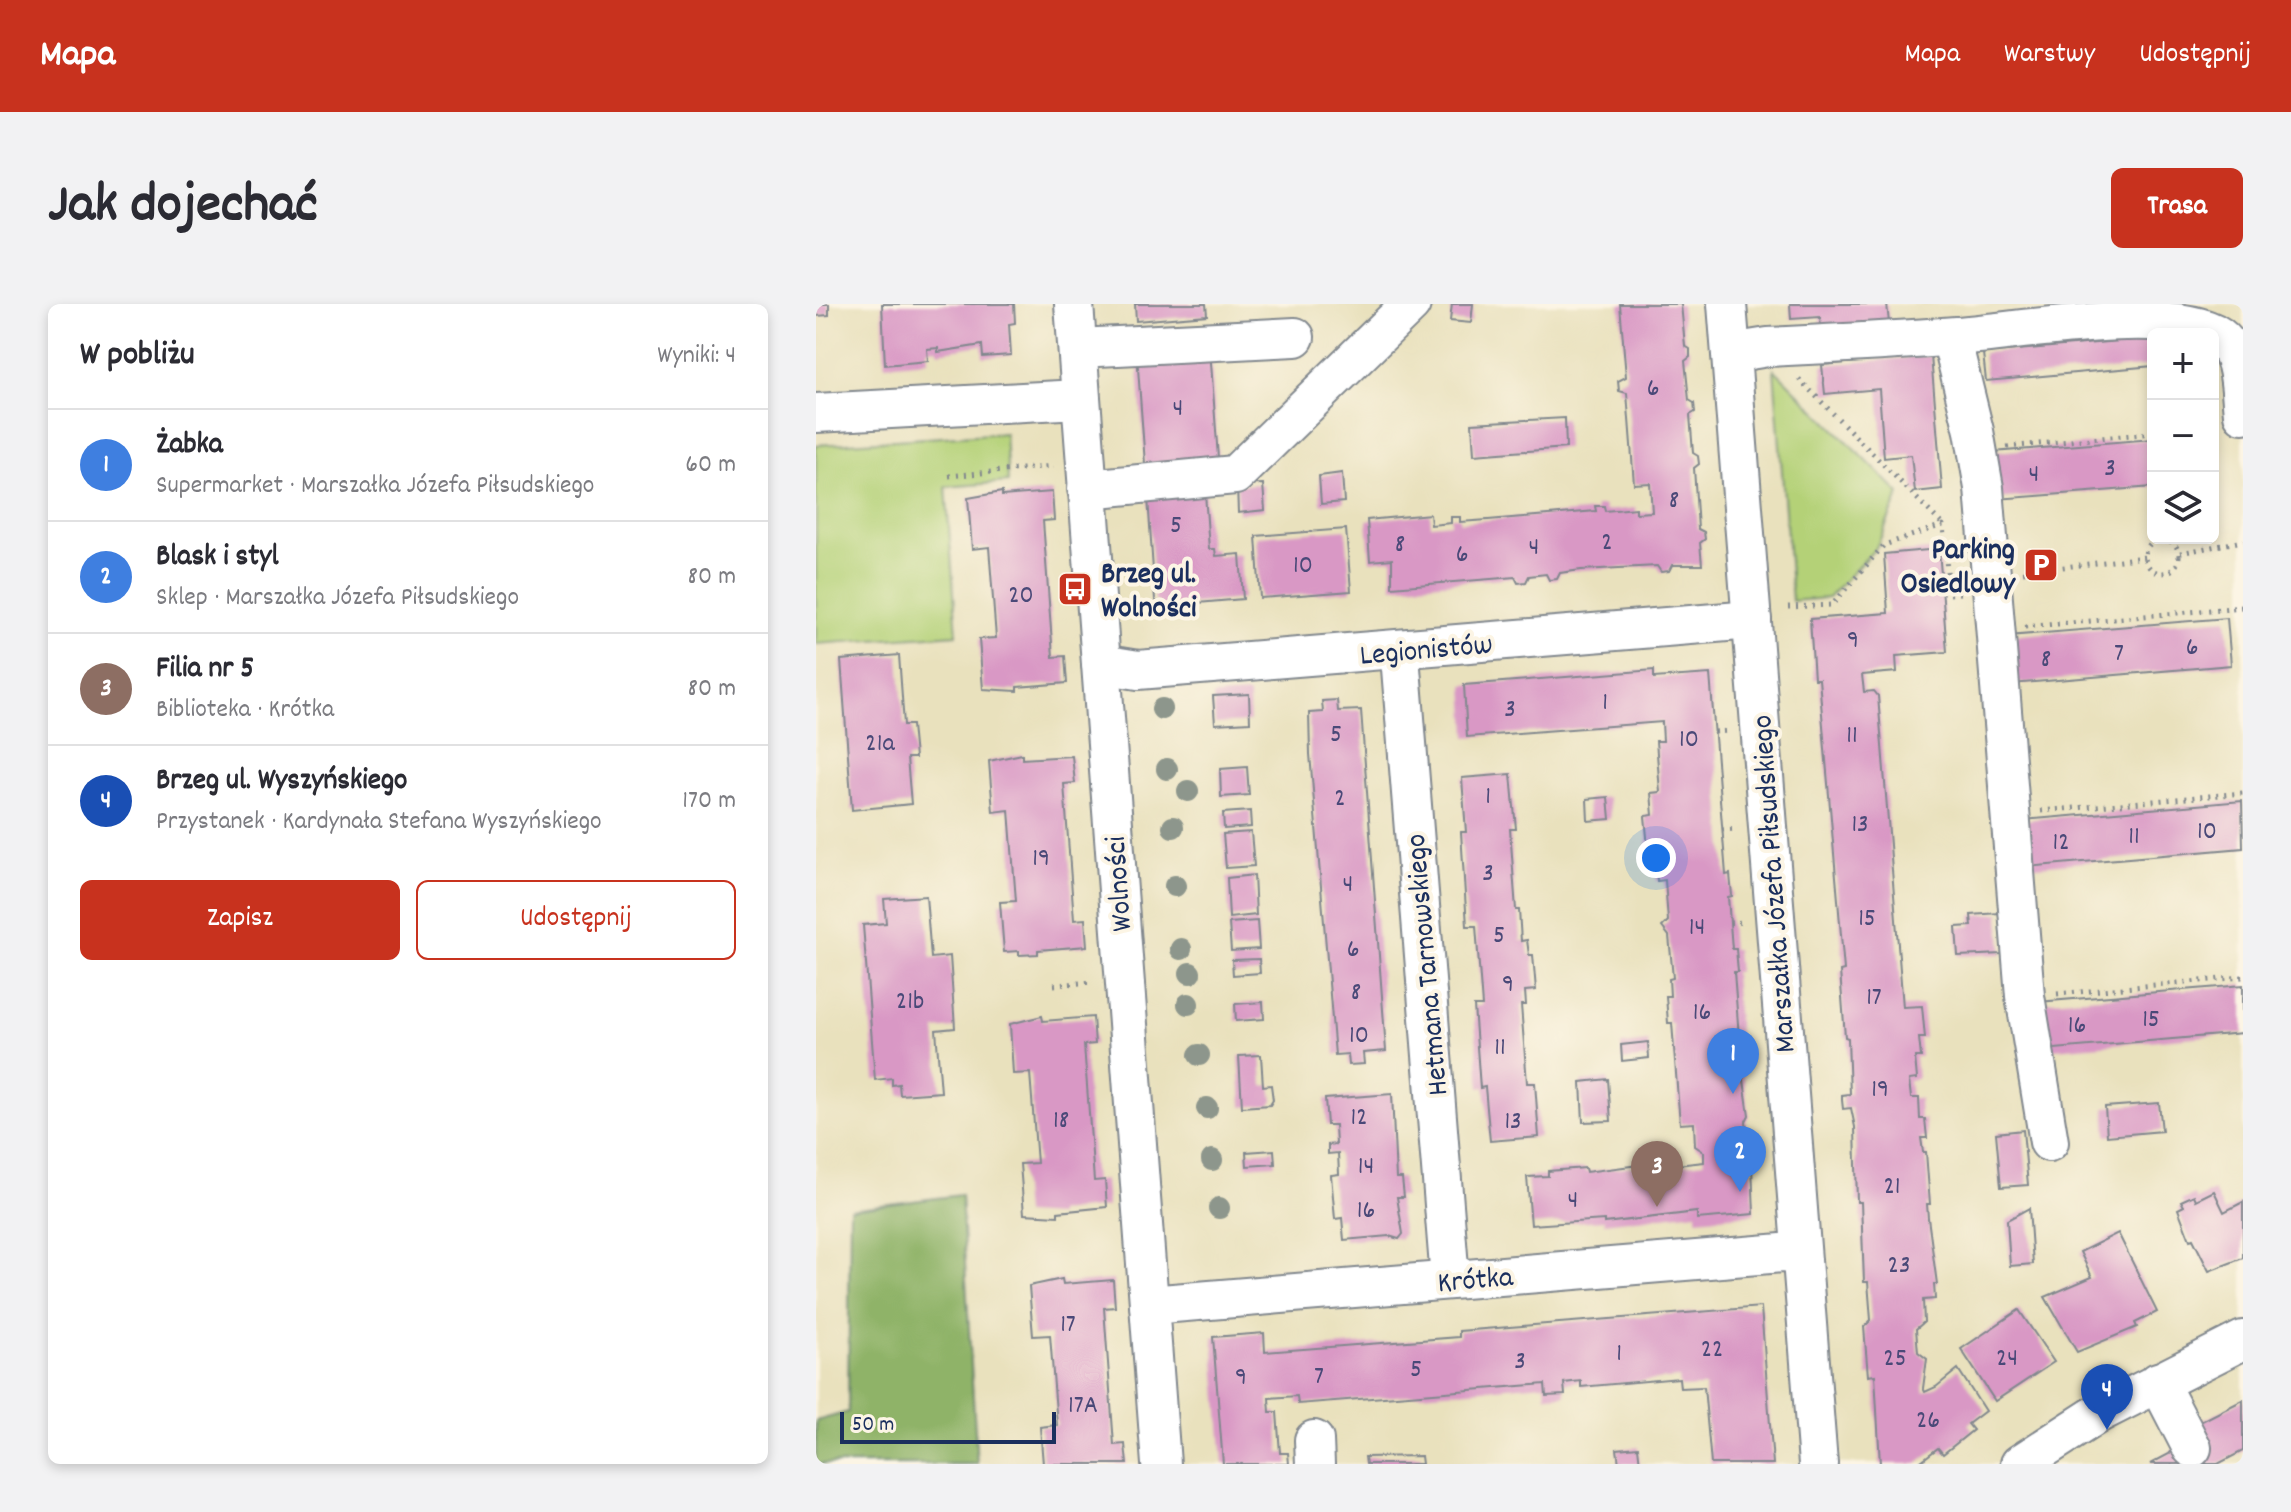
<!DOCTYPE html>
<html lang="pl">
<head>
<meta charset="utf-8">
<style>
	:root { --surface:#fff; --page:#f2f2f3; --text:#2b2b33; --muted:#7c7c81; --line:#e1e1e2; --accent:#c8321e }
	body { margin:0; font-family:Dekko,sans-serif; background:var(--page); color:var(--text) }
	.controls { position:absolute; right:24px; top:24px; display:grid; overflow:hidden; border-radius:12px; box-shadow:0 4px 12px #0003 }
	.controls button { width:72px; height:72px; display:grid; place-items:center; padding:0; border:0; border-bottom:2px solid var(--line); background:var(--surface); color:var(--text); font:40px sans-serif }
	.scale { position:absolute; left:24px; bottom:20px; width:216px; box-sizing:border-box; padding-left:8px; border:4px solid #1b2f5e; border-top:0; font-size:22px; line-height:28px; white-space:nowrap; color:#1b2f5e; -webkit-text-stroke:6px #fcf5e5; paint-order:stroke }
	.you { position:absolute; left:840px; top:554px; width:28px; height:28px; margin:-20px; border:6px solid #fff; border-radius:50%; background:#1a73e8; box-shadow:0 0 0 12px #1a73e833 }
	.badge { display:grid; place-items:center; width:52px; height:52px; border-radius:50%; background:var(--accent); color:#fff; font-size:26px; font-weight:700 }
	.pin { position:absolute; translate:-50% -66px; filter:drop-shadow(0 2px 4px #0008) }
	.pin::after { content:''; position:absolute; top:42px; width:28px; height:24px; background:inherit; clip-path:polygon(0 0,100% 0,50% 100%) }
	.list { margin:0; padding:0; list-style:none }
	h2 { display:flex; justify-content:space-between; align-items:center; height:104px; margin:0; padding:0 32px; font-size:34px }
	h2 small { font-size:26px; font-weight:400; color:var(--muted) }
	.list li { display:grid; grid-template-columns:52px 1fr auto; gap:24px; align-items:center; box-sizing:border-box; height:112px; padding:0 32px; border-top:2px solid var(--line) }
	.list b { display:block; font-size:30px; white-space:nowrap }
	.list p { margin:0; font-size:26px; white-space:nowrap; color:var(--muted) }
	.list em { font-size:26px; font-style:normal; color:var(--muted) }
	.actions { display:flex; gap:16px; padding:24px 32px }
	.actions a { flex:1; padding:18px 0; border:2px solid var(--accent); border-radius:12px; text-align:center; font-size:28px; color:var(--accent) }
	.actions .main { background:var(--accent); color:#fff }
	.icon { flex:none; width:44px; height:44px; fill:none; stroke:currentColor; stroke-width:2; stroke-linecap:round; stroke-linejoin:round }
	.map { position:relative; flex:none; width:1427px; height:1160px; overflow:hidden; border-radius:12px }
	header { display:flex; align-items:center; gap:48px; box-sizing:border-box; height:112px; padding:0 40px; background:var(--accent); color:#fff }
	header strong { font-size:38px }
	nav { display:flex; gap:44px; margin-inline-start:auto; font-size:28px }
	.intro { display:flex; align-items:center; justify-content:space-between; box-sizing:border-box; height:192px; padding:0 48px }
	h1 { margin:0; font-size:56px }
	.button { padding:20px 36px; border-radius:12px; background:var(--accent); color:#fff; font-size:28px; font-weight:700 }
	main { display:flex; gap:48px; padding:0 48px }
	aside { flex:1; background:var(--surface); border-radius:12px; box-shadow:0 4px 12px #0003 }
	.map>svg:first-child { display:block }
</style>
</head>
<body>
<header>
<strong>Mapa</strong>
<nav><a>Mapa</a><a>Warstwy</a><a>Udostępnij</a></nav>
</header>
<div class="intro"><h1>Jak dojechać</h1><a class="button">Trasa</a></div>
<main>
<aside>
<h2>W pobliżu<small>Wyniki: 4</small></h2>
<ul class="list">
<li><span class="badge" style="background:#3f7fe0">1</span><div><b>Żabka</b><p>Supermarket · Marszałka Józefa Piłsudskiego</p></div><em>60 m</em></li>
<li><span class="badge" style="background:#3f7fe0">2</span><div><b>Blask i styl</b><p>Sklep · Marszałka Józefa Piłsudskiego</p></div><em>80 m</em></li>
<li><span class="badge" style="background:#8d6e63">3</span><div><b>Filia nr 5</b><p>Biblioteka · Krótka</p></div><em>80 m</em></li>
<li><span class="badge" style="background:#1a4fb4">4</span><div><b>Brzeg ul. Wyszyńskiego</b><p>Przystanek · Kardynała Stefana Wyszyńskiego</p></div><em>170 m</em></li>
</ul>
<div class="actions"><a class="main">Zapisz</a><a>Udostępnij</a></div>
</aside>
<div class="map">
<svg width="1427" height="1160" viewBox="0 0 1427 1160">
	<rect width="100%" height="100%" fill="#fcf5e5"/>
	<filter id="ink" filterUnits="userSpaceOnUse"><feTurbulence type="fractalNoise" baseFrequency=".0125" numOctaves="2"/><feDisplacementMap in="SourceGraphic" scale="16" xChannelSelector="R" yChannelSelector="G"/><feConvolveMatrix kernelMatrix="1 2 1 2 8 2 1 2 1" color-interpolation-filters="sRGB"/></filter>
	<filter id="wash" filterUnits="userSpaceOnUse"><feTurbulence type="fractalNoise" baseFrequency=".006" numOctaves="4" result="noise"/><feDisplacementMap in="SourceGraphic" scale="32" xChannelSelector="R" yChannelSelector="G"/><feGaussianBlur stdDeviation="1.8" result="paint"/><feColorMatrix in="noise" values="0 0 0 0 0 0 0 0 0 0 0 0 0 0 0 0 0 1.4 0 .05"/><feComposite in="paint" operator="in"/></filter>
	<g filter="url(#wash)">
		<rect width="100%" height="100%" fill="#e9e1bd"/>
		<g fill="#b4d177" stroke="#68806a" stroke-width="2">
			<polygon points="958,65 1084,190 1060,244 1012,294 976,297"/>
			<polygon points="189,129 192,178 130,183 141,330 0,340 0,141"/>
		</g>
		<polygon fill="#8fb368" stroke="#557163" stroke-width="2" points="145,891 161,1160 0,1160 0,1117 32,1108 34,905"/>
		<g id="blocks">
			<g fill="#d998c5">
				<polygon points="0,0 13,0 13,11 0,12"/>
				<polygon points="66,0 198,0 199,19 193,20 195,51 167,53 166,41 122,48 122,44 111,45 112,57 69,61"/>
				<polygon points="319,0 390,0 391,11 320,17"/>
				<polygon points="636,0 657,0 655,19 634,17"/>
				<polygon points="804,0 865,0 869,42 874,45 874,53 869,57 873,96 878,99 879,108 874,111 877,149 882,152 883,160 878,164 882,225 888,228 889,235 884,239 886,261 856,261 853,267 845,268 841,262 765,266 744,269 741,275 733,276 730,270 713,272 710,278 702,279 699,273 576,283 576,255 554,257 551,216 614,210 615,221 635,219 635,213 644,213 644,218 672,216 780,207 779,202 788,202 789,207 820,204 820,209 836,208 834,179 818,180 811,89 803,87 802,77 810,73"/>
				<polygon points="974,0 1071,0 1073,19 1005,25 1004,13 975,15"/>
				<polygon points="1337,34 1337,62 1170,77 1167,49"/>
				<polygon points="394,45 402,154 329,160 321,50"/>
				<polygon points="1115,52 1126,185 1099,188 1095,151 1068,154 1063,85 1009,90 1006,61"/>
				<polygon points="749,114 750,144 658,151 656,119"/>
				<polygon points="1337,135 1337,183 1181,195 1177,148"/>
				<polygon points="526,169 528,198 505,200 503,172"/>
				<polygon points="447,180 449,206 422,209 421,181"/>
				<polygon points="186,188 186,192 236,188 238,216 227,217 237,353 249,352 251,379 201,383 201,387 167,385 163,335 180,334 173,243 156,245 152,194"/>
				<polygon points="389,189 393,245 399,245 400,252 424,250 427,295 347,302 339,296 332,193"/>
				<polygon points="530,225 535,287 444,294 440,232"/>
				<polygon points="1123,245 1131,348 1080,352 1081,368 1046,371 1048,388 1058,387 1062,392 1087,703 1106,702 1109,734 1103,734 1105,753 1099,753 1101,775 1093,776 1095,794 1103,794 1104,815 1109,815 1111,834 1105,834 1107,848 1110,848 1114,900 1111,900 1112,914 1121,980 1118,980 1119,995 1107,996 1108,1018 1100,1025 1102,1048 1111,1055 1107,1084 1109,1088 1120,1083 1142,1065 1169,1107 1152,1120 1157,1126 1127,1150 1122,1144 1101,1160 1064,1160 1059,1071 1052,1072 1048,1023 1055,1016 1052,978 1048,978 1045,898 1041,898 1039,823 1035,804 1027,805 1026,796 1026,791 1034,790 1032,734 1029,733 1024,667 1028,666 1003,375 998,375 994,315 1072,309 1068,250"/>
				<polygon points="1411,314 1415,361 1196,380 1192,332"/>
				<polygon points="83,351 88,421 96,421 99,454 91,454 95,500 36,506 25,356"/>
				<polygon points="838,366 838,374 894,370 910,571 914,570 916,592 912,593 916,645 920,645 922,668 918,668 924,746 929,759 926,762 933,811 930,817 932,837 935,837 938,910 881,915 881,908 788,919 788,916 715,921 711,873 732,872 732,867 769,864 770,868 861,856 861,861 888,858 888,848 879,842 878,819 864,820 856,719 852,719 850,692 854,692 853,675 857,674 853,632 846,623 852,617 849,576 841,577 840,553 833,554 829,512 837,511 835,489 844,488 840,437 847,437 846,418 651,433 648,381"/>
				<polygon points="433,390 434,418 399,420 397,392"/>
				<polygon points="521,396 522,407 545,406 570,747 547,749 548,760 533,761 532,750 519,751 494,450 493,409 507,408 506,397"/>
				<polygon points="206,450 206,455 256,452 259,479 248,480 258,616 269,615 271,642 222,646 222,650 203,651 203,647 188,648 184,598 200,597 193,506 177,508 173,457"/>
				<polygon points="431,463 433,491 405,493 404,465"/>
				<polygon points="695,470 700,525 694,525 700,606 703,606 705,637 711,636 713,651 717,651 720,686 709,687 710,701 705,701 711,779 719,779 723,833 674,837 669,783 664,784 658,702 666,702 660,622 651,622 645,528 650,528 646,474"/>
				<polygon points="792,493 794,515 772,517 771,495"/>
				<polygon points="1426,497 1427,544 1210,563 1207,516"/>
				<polygon points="434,507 435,523 408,525 407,509"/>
				<polygon points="435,528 438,562 410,564 407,530"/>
				<polygon points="438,571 440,611 413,614 411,574"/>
				<polygon points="110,592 115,654 134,652 139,724 120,726 125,788 84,791 83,780 76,781 76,774 59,776 47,621 70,619 68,595"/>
				<polygon points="1184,609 1186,650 1142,652 1140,623 1156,622 1155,611"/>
				<polygon points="441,617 443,645 415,647 413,619"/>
				<polygon points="443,655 444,669 417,671 416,656"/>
				<polygon points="1427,681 1427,729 1227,746 1222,698"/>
				<polygon points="447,698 448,715 420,717 419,700"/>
				<polygon points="226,712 227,717 277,713 279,740 268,741 278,877 289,876 291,903 242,908 242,912 208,910 204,860 221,859 214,769 197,770 194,720"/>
				<polygon points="832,738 833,754 806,757 805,741"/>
				<polygon points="445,751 447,782 455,781 457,796 454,801 426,803 423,752"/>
				<polygon points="792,775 795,817 767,818 765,778"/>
				<polygon points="576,790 580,874 586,874 588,893 581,893 587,930 583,935 573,932 528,936 526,914 519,915 515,871 523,870 522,849 512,850 512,841 520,840 519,821 511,821 509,795"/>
				<polygon points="1343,799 1346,827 1291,832 1289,803"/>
				<polygon points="1207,826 1212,881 1185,883 1180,829"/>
				<polygon points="458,846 459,860 431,862 430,848"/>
				<polygon points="1398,887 1408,908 1427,898 1427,954 1393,967 1377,935 1374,936 1362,905 1368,902 1365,897 1378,891 1380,896"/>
				<polygon points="1213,904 1217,960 1194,962 1191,916"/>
				<polygon points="1302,929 1341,1008 1319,1019 1321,1023 1261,1048 1229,993 1276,973 1264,948"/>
				<polygon points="246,975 247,980 297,976 299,1003 288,1004 298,1141 309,1140 311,1160 227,1160 224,1123 241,1121 234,1031 217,1032 213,982"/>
				<polygon points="945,1003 957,1160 895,1160 888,1083 864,1084 863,1074 765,1083 765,1077 748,1079 749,1091 730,1092 729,1080 482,1100 481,1092 453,1094 454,1108 461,1108 464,1149 472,1149 473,1160 407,1160 397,1033 448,1029 449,1048 643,1033 643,1027"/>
				<polygon points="1203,1006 1238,1058 1179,1097 1145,1045"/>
				<polygon points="1427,1096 1427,1147 1402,1160 1334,1160 1353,1150 1382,1119"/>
				<polygon points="822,1143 824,1160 803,1160 801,1145"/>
				<polygon points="605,1152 606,1160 550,1160 549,1153"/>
			</g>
		</g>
	</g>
	<g filter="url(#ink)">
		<use href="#blocks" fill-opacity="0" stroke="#82888e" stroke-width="2"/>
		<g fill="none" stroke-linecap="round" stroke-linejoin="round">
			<g stroke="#82888e" stroke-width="42">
				<g id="minor">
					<polyline points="258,0 345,1160"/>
					<polyline points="911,0 1002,1160"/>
					<polyline points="1135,33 1158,127 1168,184 1209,692 1233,838"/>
					<polyline points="262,44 479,33"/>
					<path d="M915,49L952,43C1014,40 1077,37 1140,32C1199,28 1358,0 1403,32C1426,49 1424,84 1427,110"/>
					<polyline points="0,109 264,95"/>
					<polyline points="271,185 419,171 595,0"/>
					<polyline points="580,346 585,364 634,976"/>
					<polyline points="285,360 322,366 936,316"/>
					<polyline points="333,1001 966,949 985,951"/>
					<polyline points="1342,1078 1376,1144"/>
					<polyline points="498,1136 499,1160"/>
					<polyline points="1204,1160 1283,1109 1427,1036"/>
				</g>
			</g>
			<g stroke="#82888e" stroke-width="5" stroke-dasharray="2 6" stroke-linecap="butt">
				<polyline points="983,75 1127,221"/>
				<polyline points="1191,143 1337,129"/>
				<polyline points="133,172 237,162"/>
				<circle cx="1346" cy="252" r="17"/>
				<polyline points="1364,249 1427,237"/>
				<polyline points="1207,268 1329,253"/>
				<polyline points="972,303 1016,301 1068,241 1127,221 1133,290 1145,289"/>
				<polyline points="1209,323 1427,303"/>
				<polyline points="899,428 914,427"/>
				<polyline points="1225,507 1427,489"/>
				<polyline points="906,526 921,525"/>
				<polyline points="914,619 929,618"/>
				<polyline points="238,681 277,678"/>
				<polyline points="1241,690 1427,673"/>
				<polyline points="923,738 938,736"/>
			</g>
			<use href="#minor" stroke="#fff" stroke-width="38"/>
		</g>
		<g fill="#8d968c">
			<circle cx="346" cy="405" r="11"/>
			<circle cx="351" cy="465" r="11"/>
			<circle cx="372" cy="487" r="11"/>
			<circle cx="357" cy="523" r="11"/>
			<circle cx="359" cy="582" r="11"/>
			<circle cx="365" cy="645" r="11"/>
			<circle cx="374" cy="669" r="11"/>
			<circle cx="372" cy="700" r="11"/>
			<circle cx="383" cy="751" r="11"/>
			<circle cx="391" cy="804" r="11"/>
			<circle cx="396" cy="856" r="11"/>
			<circle cx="403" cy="904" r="11"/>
		</g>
	</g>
	<defs>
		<g id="parking-square" transform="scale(1.8)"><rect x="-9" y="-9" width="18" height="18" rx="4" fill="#c8321e" stroke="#fcf5e5"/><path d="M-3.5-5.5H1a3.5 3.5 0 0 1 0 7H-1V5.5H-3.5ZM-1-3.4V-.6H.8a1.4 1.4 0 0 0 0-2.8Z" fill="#fff"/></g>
		<g id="bus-square" transform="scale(1.8)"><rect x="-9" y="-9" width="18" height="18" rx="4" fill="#c8321e" stroke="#fcf5e5"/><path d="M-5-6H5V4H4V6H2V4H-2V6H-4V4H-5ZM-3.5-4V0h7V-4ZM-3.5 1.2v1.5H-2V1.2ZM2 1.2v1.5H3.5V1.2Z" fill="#fff"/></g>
	</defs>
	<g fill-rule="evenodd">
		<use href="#parking-square" x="1225" y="261"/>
		<use href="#bus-square" x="259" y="285"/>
	</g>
	<g text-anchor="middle" stroke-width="8" stroke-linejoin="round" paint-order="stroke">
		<g font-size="26" fill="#4a4978">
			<text x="837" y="91">6</text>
			<text x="362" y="111">4</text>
			<text x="1294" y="171">3</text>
			<text x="1218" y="177">4</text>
			<text x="858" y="203">8</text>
			<text x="360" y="228">5</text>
			<text x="791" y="245">2</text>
			<text x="584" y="247">8</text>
			<text x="718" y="250">4</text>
			<text x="646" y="257">6</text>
			<text x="487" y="268">10</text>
			<text x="205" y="298">20</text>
			<text x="1037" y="343">9</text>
			<text x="1376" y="350">6</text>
			<text x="1303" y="356">7</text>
			<text x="1230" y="362">8</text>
			<text x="789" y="405">1</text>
			<text x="694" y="412">3</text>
			<text x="520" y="437">5</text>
			<text x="1036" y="438">11</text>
			<text x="873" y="442">10</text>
			<text x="64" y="446">21a</text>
			<text x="672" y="499">1</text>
			<text x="524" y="501">2</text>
			<text x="1044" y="527">13</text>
			<text x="1391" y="534">10</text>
			<text x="1318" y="539">11</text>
			<text x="1245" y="545">12</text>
			<text x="225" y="561">19</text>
			<text x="672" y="576">3</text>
			<text x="532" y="587">4</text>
			<text x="1051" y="621">15</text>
			<text x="881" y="630">14</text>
			<text x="683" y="638">5</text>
			<text x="537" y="652">6</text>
			<text x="692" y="687">9</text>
			<text x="540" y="695">8</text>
			<text x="1058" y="700">17</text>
			<text x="94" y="704">21b</text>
			<text x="886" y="715">16</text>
			<text x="1335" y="722">15</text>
			<text x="1261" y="728">16</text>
			<text x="543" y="738">10</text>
			<text x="684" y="750">11</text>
			<text x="1064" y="792">19</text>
			<text x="543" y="820">12</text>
			<text x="245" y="823">18</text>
			<text x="697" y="824">13</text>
			<text x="550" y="869">14</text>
			<text x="1076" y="889">21</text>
			<text x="757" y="903">4</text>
			<text x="550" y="913">16</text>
			<text x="1083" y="968">23</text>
			<text x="252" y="1027">17</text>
			<text x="896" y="1052">22</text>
			<text x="803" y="1056">1</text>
			<text x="1079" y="1061">25</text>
			<text x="1191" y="1061">24</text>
			<text x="704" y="1064">3</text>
			<text x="600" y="1072">5</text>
			<text x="503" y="1079">7</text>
			<text x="425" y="1080">9</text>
			<text x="267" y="1108">17A</text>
			<text x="1112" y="1123">26</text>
		</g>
		<g font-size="30" font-weight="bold" fill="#1b2f5e" stroke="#fcf5e5" text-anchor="end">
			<text x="1199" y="254">Parking<tspan x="1199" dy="34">Osiedlowy</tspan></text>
			<text x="285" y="278" text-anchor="start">Brzeg ul.<tspan x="285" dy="34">Wolności</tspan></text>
		</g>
		<g font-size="30" fill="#1b2f5e" stroke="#fcf5e5">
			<text transform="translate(610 344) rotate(-5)" y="10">Legionistów</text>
			<text transform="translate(301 580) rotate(-94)" y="10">Wolności</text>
			<text transform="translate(956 580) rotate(-94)" y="10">Marszałka Józefa Piłsudskiego</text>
			<text transform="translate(609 661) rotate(-95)" y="10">Hetmana Tarnowskiego</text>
			<text transform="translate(659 974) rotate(-5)" y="10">Krótka</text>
		</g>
	</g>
</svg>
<div class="controls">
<button>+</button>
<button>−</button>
<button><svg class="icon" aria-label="layers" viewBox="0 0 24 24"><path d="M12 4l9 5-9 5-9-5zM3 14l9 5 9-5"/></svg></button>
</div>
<div class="scale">50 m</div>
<div class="you"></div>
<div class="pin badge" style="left:917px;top:790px;background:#3f7fe0">1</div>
<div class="pin badge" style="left:924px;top:888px;background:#3f7fe0">2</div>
<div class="pin badge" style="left:841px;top:903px;background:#8d6e63">3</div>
<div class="pin badge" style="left:1291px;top:1126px;background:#1a4fb4">4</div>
</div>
</main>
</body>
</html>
